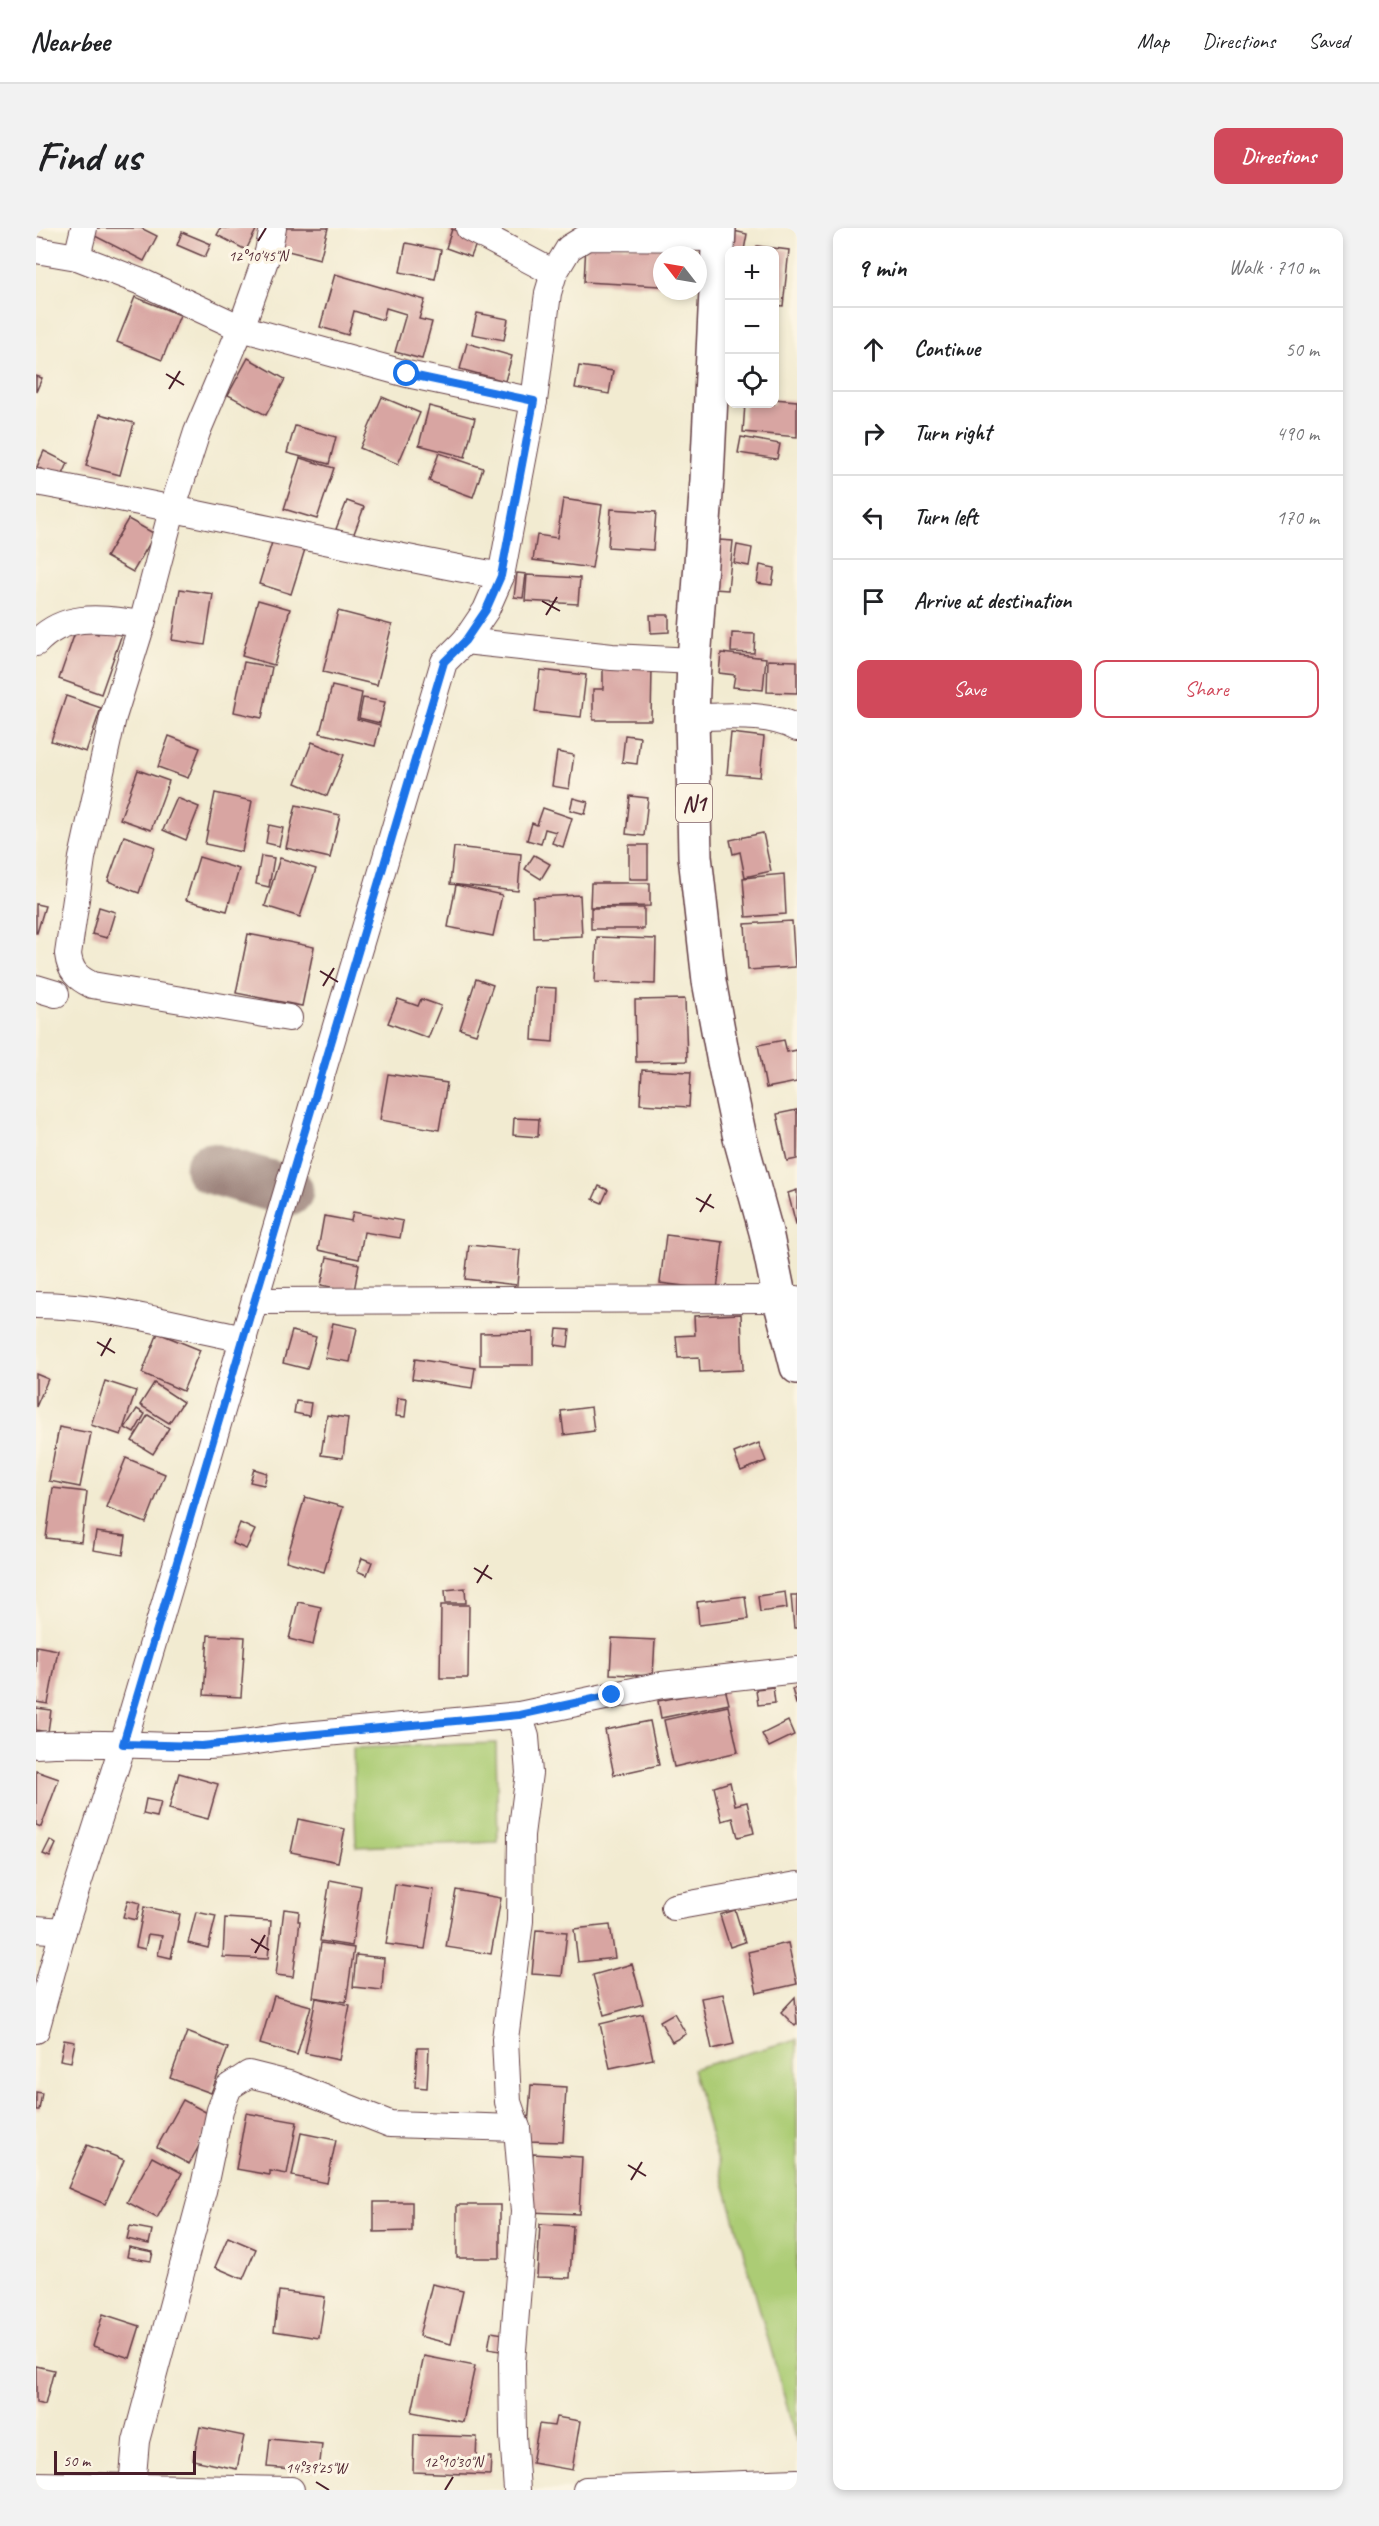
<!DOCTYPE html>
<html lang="en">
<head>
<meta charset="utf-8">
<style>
	:root { --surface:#fff; --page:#f2f2f2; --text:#202124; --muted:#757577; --line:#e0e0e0; --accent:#d1495b }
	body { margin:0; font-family:Caveat,sans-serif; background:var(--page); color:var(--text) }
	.controls { position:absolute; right:18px; top:18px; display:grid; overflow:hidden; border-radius:12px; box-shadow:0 3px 9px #0003 }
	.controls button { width:54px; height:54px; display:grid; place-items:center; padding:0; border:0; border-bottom:2px solid var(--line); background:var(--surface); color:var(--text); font:30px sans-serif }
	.compass { position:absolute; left:617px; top:18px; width:54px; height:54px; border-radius:50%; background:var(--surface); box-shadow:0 3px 9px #0003; rotate:301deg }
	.scale { position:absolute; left:18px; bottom:15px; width:142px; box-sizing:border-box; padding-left:6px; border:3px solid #4a1f2b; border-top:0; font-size:16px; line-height:21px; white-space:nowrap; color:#4a1f2b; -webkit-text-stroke:4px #fcf5e5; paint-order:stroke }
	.stop { position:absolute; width:18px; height:18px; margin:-14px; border:4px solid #1a73e8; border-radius:50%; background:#fff }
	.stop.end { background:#1a73e8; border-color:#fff; box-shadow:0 2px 6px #0008 }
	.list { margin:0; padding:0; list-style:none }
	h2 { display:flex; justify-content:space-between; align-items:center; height:78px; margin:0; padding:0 24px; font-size:26px }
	h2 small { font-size:20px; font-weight:400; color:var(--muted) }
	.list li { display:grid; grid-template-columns:39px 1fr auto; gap:18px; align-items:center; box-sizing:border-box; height:84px; padding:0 24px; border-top:2px solid var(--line) }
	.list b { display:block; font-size:22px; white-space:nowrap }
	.list em { font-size:20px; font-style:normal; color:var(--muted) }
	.actions { display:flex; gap:12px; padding:18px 24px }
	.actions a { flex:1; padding:14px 0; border:2px solid var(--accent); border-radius:12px; text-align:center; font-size:21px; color:var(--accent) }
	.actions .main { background:var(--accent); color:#fff }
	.icon { flex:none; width:33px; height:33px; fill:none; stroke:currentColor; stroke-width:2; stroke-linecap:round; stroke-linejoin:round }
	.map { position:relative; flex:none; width:761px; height:2262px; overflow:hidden; border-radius:12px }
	header { display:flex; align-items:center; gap:36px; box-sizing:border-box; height:84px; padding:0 30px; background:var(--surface); border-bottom:2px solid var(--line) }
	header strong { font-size:28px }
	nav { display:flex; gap:33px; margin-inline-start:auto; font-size:21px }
	.intro { display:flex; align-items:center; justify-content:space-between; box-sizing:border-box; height:144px; padding:0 36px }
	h1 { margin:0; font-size:42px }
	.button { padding:15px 27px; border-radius:12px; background:var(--accent); color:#fff; font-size:21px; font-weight:700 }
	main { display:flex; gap:36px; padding:0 36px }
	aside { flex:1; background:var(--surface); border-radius:12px; box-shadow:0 3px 9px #0003 }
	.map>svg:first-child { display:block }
</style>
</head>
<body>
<header>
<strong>Nearbee</strong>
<nav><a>Map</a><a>Directions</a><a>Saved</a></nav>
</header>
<div class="intro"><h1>Find us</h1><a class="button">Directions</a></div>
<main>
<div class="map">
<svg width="761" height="2262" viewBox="0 0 761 2262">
	<rect width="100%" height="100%" fill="#fcf5e5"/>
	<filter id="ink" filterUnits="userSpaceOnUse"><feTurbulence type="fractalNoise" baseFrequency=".0167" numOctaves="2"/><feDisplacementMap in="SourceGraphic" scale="12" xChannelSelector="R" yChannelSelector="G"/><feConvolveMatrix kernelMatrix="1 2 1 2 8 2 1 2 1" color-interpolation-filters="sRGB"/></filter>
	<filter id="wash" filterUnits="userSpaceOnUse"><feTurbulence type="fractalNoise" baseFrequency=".008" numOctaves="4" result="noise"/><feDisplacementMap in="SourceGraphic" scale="24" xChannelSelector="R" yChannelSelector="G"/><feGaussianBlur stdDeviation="1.35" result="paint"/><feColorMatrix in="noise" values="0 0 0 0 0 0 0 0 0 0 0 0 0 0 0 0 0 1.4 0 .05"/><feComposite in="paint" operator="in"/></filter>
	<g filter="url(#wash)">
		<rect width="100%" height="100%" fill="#f2ebd1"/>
		<g fill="#accc74" stroke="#7b7650" stroke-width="1.5">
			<polygon points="460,1515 462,1614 320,1619 317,1520"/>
			<polygon points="761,1811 761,2214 656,1841"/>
		</g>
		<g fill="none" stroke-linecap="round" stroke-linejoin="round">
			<polyline stroke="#9e857e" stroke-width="51" points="174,940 252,963"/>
		</g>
		<g id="blocks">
			<g fill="#d8a5a2">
				<polygon points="59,0 105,0 121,8 108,33 55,6"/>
				<polygon points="185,0 221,0 210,22 181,7"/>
				<polygon points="245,0 292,0 284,31 240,20"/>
				<polygon points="416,1 442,11 435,29 410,20"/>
				<polygon points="698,3 711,6 708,22 694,22"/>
				<polygon points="146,4 175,16 169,29 141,17"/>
				<polygon points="370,15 405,22 399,51 364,44"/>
				<polygon points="550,16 627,20 624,58 548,54"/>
				<polygon points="721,18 753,22 747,78 738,77 738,22 721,22"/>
				<polygon points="299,46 389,72 383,91 396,94 386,131 359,124 370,86 350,80 347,92 318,83 312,107 284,99"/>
				<polygon points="99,69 144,87 126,132 81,114"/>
				<polygon points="441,85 472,91 468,112 436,106"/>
				<polygon points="431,115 476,128 469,153 424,141"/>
				<polygon points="212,130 249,151 230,187 192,167"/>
				<polygon points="543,138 577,143 573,166 539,160"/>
				<polygon points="0,148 6,150 0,164"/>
				<polygon points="346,169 384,185 362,236 324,220"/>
				<polygon points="738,171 761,173 761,209 707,204 709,176 738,176"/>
				<polygon points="393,178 439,190 429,229 383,217"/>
				<polygon points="64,186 98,195 84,247 50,238"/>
				<polygon points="259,198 300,209 293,236 251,225"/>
				<polygon points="705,209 744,216 741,231 702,225"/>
				<polygon points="8,223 32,235 25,251 1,239"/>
				<polygon points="403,225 447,240 437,269 393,253"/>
				<polygon points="264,230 298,240 281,291 248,281"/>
				<polygon points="527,271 566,277 556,340 497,332 501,307 521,310"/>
				<polygon points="311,273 328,279 317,308 300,301"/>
				<polygon points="575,281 620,284 617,322 572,319"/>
				<polygon points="92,291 119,306 97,344 70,329"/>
				<polygon points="238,308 270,318 255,366 223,356"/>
				<polygon points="683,312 697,313 692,362 678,361"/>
				<polygon points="701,317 716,320 713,338 698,335"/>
				<polygon points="724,337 739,340 736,357 721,355"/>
				<polygon points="481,345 490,346 487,370 478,369"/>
				<polygon points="491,347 544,350 542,376 489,373"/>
				<polygon points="144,361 177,366 169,417 136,412"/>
				<polygon points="222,372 254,381 238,437 206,428"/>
				<polygon points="302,383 356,397 341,457 287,444"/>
				<polygon points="614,387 633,387 633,404 615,405"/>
				<polygon points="65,396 87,403 65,466 23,451 41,399 62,406"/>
				<polygon points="696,405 719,406 718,425 695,424"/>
				<polygon points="685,425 730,430 727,462 697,459 699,447 683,445"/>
				<polygon points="732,432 761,433 761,465 731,464"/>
				<polygon points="208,434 236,439 226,490 198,484"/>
				<polygon points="567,439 616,439 615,492 557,492 557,461 567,461"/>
				<polygon points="504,442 550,447 545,489 499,484"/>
				<polygon points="296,458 326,465 321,491 344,497 339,518 284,505"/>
				<polygon points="30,468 65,480 50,524 15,513"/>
				<polygon points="327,470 349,474 344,495 323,490"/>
				<polygon points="695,505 728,509 724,549 691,546"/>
				<polygon points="589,507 604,509 601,536 586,534"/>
				<polygon points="133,508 164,520 152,550 122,539"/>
				<polygon points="276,514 308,527 291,568 260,555"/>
				<polygon points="521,524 538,527 533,561 516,558"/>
				<polygon points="102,542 133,553 115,602 84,591"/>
				<polygon points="179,565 216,573 206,624 169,616"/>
				<polygon points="594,568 612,570 608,608 590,606"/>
				<polygon points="141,570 163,579 150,612 127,602"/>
				<polygon points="537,570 552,574 549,586 534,582"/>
				<polygon points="260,577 304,587 294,630 250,620"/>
				<polygon points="507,580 536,590 527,619 516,615 520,604 509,601 505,616 491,612 496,595 501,597"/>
				<polygon points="233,597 247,600 243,618 230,615"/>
				<polygon points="727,605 735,643 709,649 704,624 697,626 694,612"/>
				<polygon points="88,608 119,619 103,665 72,653"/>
				<rect x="593" y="617" width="19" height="34"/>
				<polygon points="418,619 485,626 482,663 414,656"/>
				<polygon points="498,627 514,636 505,651 489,641"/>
				<polygon points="225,628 238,630 233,659 220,656"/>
				<polygon points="163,629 203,641 191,683 150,672"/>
				<polygon points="244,630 280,641 264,689 229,678"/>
				<polygon points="748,646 750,686 710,689 707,650"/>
				<polygon points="555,655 614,655 614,678 554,679"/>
				<polygon points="420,657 466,667 457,708 412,699"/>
				<polygon points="544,667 546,708 498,710 497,669"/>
				<polygon points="0,676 9,678 1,705 0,705"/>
				<polygon points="63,679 79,684 71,710 56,706"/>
				<rect x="555" y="680" width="53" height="21"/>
				<polygon points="756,693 759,739 712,742 709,696"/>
				<polygon points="212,706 278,719 266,778 200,765"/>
				<polygon points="561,709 620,711 619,756 559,754"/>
				<polygon points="440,751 457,757 440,806 424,801"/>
				<polygon points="499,759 520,760 517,814 496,812"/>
				<polygon points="362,771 382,778 385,771 405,778 392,810 352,795"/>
				<polygon points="649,771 651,833 600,834 599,772"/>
				<polygon points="748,812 751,824 761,822 761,854 730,860 722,817"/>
				<polygon points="606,842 655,844 653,879 604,876"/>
				<polygon points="352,846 411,855 403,902 344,892"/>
				<polygon points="761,882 761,931 751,933 741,886"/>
				<polygon points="478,890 503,891 502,909 477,907"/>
				<polygon points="563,958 572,962 566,975 557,971"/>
				<polygon points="761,962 761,996 760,996 752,965"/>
				<polygon points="317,984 367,993 364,1010 328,1004 323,1031 282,1022 288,988 315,993"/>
				<polygon points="630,1007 687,1014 681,1062 624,1055"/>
				<polygon points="433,1017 484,1022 481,1057 429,1051"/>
				<polygon points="291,1029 323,1036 318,1063 285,1057"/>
				<polygon points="705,1086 707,1142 664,1144 663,1129 642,1130 640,1108 659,1107 658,1088"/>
				<polygon points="297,1095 321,1100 314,1134 289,1130"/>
				<polygon points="521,1101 534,1102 532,1119 519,1117"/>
				<polygon points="256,1103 280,1109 271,1141 247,1135"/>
				<polygon points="497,1104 497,1137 444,1137 444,1105"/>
				<polygon points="122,1105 164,1122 147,1163 106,1145"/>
				<polygon points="379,1131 439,1140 436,1160 376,1151"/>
				<polygon points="0,1146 12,1151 0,1179"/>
				<polygon points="69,1153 100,1163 85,1207 55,1197"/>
				<polygon points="118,1155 147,1174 133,1195 104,1177"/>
				<polygon points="362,1170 371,1171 369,1189 360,1188"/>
				<polygon points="260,1173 275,1175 273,1188 258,1185"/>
				<polygon points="555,1179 558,1203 528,1207 525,1183"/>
				<polygon points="101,1181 109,1186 98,1205 89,1200"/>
				<polygon points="112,1187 133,1200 117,1226 96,1213"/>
				<polygon points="291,1187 312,1190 307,1230 285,1227"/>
				<polygon points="23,1199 55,1205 44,1259 13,1253"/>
				<polygon points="723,1215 730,1233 705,1243 698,1225"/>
				<polygon points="90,1230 129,1246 110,1295 70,1279"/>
				<polygon points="218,1241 231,1245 228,1257 214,1254"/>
				<polygon points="17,1260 51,1264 45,1314 10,1310"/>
				<polygon points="269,1269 307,1279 288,1344 250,1333"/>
				<polygon points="204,1295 219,1302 210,1321 196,1315"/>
				<polygon points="60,1304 90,1308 87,1327 57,1322"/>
				<polygon points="326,1330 336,1334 331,1347 321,1343"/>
				<polygon points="429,1360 430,1375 410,1375 409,1362"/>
				<polygon points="749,1364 751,1380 724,1384 722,1368"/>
				<polygon points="755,1367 761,1367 761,1400 758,1400"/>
				<polygon points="709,1368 712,1391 663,1397 661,1374"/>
				<polygon points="262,1374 285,1379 277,1417 253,1411"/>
				<polygon points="405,1377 433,1377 432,1450 404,1450"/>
				<polygon points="172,1407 209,1409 205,1469 168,1467"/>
				<polygon points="576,1410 619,1412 617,1448 574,1446"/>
				<polygon points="0,1418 22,1422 12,1476 0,1474"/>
				<polygon points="737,1459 739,1475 722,1477 720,1461"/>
				<polygon points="689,1460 693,1476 625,1490 622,1473"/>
				<polygon points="761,1460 761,1476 760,1476 756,1461"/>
				<polygon points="692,1478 702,1524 638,1539 628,1492"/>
				<polygon points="0,1480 15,1482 12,1504 0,1502"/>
				<polygon points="614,1493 623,1537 578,1547 569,1502"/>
				<polygon points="752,1493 758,1507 733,1519 726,1506"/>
				<polygon points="0,1543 23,1551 5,1599 0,1597"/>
				<polygon points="143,1545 182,1556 172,1591 133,1581"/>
				<polygon points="694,1554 699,1577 711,1574 718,1605 702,1609 697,1590 686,1593 678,1559"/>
				<polygon points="110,1571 125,1574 121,1589 107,1586"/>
				<polygon points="262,1591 309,1601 302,1634 255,1624"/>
				<polygon points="14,1612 20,1616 14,1629 7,1626"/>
				<polygon points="294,1652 325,1658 316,1718 284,1713"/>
				<polygon points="359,1656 398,1662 389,1721 350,1716"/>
				<polygon points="420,1662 465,1670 455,1726 410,1719"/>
				<polygon points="92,1672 104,1675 100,1692 87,1689"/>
				<polygon points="108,1679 144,1686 135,1730 122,1727 126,1708 112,1706 109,1721 100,1719"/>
				<polygon points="248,1681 263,1683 262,1693 264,1693 257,1749 240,1747"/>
				<polygon points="699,1682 709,1714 694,1719 684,1687"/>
				<polygon points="160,1684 180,1688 172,1720 152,1715"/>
				<polygon points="189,1690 235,1693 232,1731 187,1729"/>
				<polygon points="574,1697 579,1730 542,1734 538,1701"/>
				<polygon points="500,1702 531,1704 526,1748 496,1746"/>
				<polygon points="285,1715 318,1720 310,1774 277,1769"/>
				<polygon points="752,1715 761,1756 721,1765 712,1724"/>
				<polygon points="320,1727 348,1730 346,1762 317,1759"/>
				<polygon points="596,1736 607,1776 568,1787 557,1747"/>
				<polygon points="687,1766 698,1816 676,1821 665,1770"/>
				<polygon points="238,1768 275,1778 261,1827 224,1816"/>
				<polygon points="759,1769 761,1796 759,1798 745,1784"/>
				<polygon points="280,1770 314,1777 303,1832 269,1825"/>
				<polygon points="638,1785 650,1806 636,1814 624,1793"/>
				<polygon points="607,1786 617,1831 574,1840 564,1796"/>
				<polygon points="151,1804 192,1820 175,1865 134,1850"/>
				<polygon points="28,1812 39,1814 35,1834 24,1832"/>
				<polygon points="381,1820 393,1820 391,1860 379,1859"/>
				<polygon points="495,1857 530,1859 527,1914 491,1913"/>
				<polygon points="0,1864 6,1865 3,1882 0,1882"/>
				<polygon points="147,1872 179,1889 153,1936 121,1919"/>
				<polygon points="210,1885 261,1894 251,1946 234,1943 234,1947 200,1941"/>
				<polygon points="265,1905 300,1912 291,1955 256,1948"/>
				<polygon points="51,1917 88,1932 69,1976 32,1960"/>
				<polygon points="497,1926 546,1929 543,1986 494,1984"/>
				<polygon points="116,1929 146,1945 121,1990 91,1974"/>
				<polygon points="338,1974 376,1974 376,2003 338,2004"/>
				<rect x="421" y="1977" width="43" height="53"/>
				<polygon points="504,1996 537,1998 534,2050 501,2049"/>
				<polygon points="94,1998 116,2002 113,2016 91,2011"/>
				<polygon points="192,2009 220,2021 207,2051 179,2039"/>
				<polygon points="93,2019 117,2024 115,2033 91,2029"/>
				<polygon points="396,2056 427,2063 415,2116 383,2108"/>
				<polygon points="243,2063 289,2069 283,2110 238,2103"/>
				<polygon points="67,2086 104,2098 94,2130 57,2118"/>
				<polygon points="455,2104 468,2106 464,2123 452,2121"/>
				<polygon points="388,2128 439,2138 427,2194 376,2184"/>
				<polygon points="0,2138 18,2142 9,2177 0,2175"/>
				<polygon points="520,2189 544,2193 536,2242 496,2235 503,2196 518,2198"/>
				<polygon points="164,2199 208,2208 201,2241 157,2232"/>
				<polygon points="378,2207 441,2209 440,2229 455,2229 454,2247 377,2244"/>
				<polygon points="234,2211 286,2216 283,2243 231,2239"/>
			</g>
		</g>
	</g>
	<g filter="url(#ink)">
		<use href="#blocks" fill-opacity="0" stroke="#633e44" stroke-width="1.5"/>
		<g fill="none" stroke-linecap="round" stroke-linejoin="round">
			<g stroke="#633e44" stroke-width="28">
				<g id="minor">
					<path d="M237,0L232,24L205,100L161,204L136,282L106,396L77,489L46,630L32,726C34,743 41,750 56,757L253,790"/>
					<polyline points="433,0 518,45"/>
					<polyline points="0,22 41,29 108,55 205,100 371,146 498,173"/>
					<polyline points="41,29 48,0"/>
					<path d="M0,254C156,282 309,320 465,348"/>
					<polyline points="429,413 576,429 658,433"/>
					<path d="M0,415C30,383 67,391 106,396"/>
					<path d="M656,489C690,489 731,484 761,500"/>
					<polyline points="0,760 20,766"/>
					<polyline points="219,1073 761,1071"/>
					<path d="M0,1077C70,1077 139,1097 208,1111"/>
					<path d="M0,1517C55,1513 110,1519 165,1518C193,1518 220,1513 247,1509L483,1487L626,1457L761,1442"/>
					<polyline points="638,1679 761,1657"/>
					<polyline points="0,1701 27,1703"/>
					<polyline points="0,1802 27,1703 87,1516 408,434 429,413 450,382 465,348 498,173 512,65 518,45 533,20 551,9 683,10"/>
					<polyline points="0,2257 255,2262"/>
					<polyline points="96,2259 100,2213 167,1963 184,1882 193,1859 213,1846 253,1856 354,1896 481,1900"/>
					<polyline points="481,2262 477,2207 476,2134 488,1984 481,1900 472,1874 469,1811 484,1693 485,1607 493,1545 490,1509 483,1487"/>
					<polyline points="550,2262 761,2254"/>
				</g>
			</g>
			<g stroke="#633e44" stroke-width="36">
				<polyline id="major" points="683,0 671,252 658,433 656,489 659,628 673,753 687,829 704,910 730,1004 744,1072 761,1139"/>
			</g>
			<use href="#minor" stroke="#fff" stroke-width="26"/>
			<use href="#major" stroke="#fff" stroke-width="33"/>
		</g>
	</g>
	<g fill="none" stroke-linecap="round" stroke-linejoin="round" filter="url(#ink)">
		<polyline stroke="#1a73e8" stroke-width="8" points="371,146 498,173 465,348 450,382 429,413 408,434 87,1516 166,1518 248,1509 483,1487 576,1467"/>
	</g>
	<path fill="none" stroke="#4a1f2b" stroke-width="2" d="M222,13L230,0M130,146L148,157M133,161L144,143M506,373L524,383M510,387L521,369M284,743L302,754M287,758L298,740M660,970L678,980M664,984L675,966M61,1114L79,1125M65,1128L75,1110M438,1340L456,1351M441,1355L452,1337M215,1711L233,1722M219,1725L229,1707M592,1937L610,1948M595,1952L606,1934M280,2254L293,2262M409,2262L417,2249"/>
	<g text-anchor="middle" stroke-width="6" stroke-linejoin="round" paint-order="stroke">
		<rect fill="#fcf5e5" stroke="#7f5f63" stroke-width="1.5" x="640" y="556" width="36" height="38" rx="4.5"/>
		<g font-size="22" font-weight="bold" fill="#4a1f2b">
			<text x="658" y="583">N1</text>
		</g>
	</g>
	<g font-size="15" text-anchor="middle" fill="#4a1f2b" stroke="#fcf5e5" stroke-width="6" stroke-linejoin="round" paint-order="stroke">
		<text x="222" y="33">12°10'45"N</text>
		<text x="417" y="2239">12°10'30"N</text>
		<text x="280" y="2245">14°39'25"W</text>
	</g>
</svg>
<div class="controls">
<button>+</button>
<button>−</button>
<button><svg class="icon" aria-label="locate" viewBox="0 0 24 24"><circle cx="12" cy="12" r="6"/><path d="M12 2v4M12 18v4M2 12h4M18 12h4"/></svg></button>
</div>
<svg class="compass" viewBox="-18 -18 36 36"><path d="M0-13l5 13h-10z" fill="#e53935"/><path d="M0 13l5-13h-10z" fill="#757577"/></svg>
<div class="scale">50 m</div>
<div class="stop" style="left:371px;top:146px"></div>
<div class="stop end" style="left:576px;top:1467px"></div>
</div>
<aside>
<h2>9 min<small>Walk · 710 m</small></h2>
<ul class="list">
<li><svg class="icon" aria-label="ahead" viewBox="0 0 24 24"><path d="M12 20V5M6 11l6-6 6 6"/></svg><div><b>Continue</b></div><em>50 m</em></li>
<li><svg class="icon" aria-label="right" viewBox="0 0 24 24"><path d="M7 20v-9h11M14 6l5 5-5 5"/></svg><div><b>Turn right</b></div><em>490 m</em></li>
<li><svg class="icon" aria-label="left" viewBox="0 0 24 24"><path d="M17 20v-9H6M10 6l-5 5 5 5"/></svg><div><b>Turn left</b></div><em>170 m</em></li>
<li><svg class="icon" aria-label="arrive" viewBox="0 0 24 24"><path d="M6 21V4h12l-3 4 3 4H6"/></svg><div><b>Arrive at destination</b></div></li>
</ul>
<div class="actions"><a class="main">Save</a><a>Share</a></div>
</aside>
</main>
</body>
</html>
